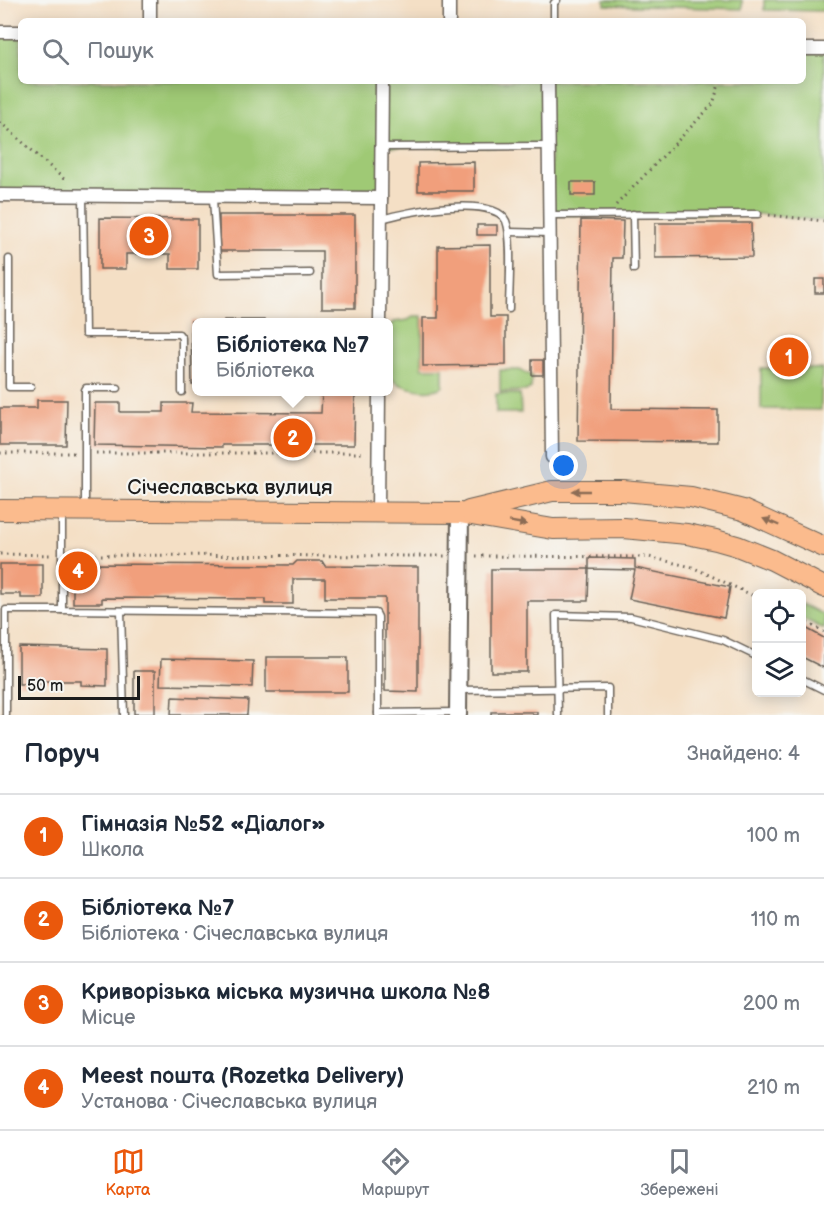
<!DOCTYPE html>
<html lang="uk">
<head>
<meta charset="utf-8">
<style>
	:root { --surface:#fff; --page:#f2f2f3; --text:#1f2937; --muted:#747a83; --line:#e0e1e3; --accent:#ea580c }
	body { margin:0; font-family:"Balsamiq Sans",sans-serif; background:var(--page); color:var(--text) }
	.controls { position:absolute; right:18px; bottom:18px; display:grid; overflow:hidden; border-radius:9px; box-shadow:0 3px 15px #0003 }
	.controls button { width:54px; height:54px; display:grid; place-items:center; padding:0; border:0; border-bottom:2px solid var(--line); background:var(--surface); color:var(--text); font:30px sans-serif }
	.scale { position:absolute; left:18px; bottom:15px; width:122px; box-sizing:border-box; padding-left:6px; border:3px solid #1c1c1c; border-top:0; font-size:16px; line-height:21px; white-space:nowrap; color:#1c1c1c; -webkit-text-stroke:4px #f6f6f2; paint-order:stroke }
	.you { position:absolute; left:564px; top:466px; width:21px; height:21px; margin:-15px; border:4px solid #fff; border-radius:50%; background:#1a73e8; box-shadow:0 0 0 9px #1a73e833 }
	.badge { display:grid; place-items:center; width:39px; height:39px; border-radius:50%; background:var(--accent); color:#fff; font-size:20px; font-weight:700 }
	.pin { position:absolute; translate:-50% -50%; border:3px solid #fff; box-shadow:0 2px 6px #0006 }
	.popup { position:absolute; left:192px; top:318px; width:201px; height:78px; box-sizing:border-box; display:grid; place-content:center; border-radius:9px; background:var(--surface); filter:drop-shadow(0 2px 4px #0005); font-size:20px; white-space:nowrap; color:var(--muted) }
	.popup b { font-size:22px; color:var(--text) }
	.popup::after { content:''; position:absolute; left:50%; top:100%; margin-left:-12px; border:12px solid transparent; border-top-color:var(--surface) }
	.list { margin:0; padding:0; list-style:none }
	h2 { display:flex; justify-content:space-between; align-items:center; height:78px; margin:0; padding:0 24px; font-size:26px }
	h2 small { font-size:20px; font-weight:400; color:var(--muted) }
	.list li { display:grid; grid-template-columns:39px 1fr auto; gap:18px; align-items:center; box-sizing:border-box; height:84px; padding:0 24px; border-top:2px solid var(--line) }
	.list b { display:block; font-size:22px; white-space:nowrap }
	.list p { margin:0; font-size:20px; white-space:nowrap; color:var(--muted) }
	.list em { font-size:20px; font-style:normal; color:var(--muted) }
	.icon { flex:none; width:33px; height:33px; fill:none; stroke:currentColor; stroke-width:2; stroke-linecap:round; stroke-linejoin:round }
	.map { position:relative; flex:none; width:824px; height:715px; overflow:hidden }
	.search { position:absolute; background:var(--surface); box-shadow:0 3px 15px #0003; left:18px; right:18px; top:18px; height:66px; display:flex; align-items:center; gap:15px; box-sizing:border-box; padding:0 21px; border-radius:9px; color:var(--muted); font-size:22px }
	.sheet { height:414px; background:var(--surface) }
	nav { display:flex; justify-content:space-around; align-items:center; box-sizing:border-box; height:84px; border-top:2px solid var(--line); background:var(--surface); font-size:16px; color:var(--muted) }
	nav a { display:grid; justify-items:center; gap:3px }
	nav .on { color:var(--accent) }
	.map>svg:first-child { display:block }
</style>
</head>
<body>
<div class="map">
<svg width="824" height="715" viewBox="0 0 824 715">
	<rect width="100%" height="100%" fill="#f6f6f2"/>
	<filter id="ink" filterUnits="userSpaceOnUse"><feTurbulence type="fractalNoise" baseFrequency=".0167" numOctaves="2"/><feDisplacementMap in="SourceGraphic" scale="12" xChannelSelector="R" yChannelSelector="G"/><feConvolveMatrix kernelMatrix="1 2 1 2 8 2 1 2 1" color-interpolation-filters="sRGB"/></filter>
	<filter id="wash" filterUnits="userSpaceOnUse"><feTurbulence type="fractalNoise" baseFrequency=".008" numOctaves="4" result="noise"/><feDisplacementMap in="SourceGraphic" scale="24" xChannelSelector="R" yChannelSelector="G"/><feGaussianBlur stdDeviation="1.35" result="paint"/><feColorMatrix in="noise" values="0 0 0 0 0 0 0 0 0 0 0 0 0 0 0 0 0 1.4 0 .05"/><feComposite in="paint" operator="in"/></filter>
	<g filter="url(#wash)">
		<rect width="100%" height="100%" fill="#f4dfc5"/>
		<g fill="#9fc975" stroke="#5e7248" stroke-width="1.5">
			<polygon points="605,0 742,0 742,9 605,5"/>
			<polygon points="764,0 824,0 824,11 764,10"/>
			<polygon points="0,32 21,32 21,81 803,81 803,49 824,49 824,221 758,214 551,215 550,147 382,147 381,198 0,195"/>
			<path d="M414,316H422V368H443V386C431,395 400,389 390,377V328L394,322L408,320Z"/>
			<polygon points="761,368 822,369 821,410 761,409"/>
			<polygon points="500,370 520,370 532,376 531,388 526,391 500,392"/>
			<polygon points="496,394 520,394 521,413 496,413"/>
			<polygon points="802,604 824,615 824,629 802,618"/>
		</g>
		<g id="blocks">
			<g fill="#f19f7c">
				<polygon points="474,162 474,191 418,191 418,163"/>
				<rect x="571" y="182" width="24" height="13"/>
				<polygon points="219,215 355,215 355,308 322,308 322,251 219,251"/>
				<polygon points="100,218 198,219 198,269 170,269 170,254 126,254 126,269 100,269"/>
				<polygon points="581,220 623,221 622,258 613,258 611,409 718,410 718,442 578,441"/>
				<polygon points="655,223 751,223 752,257 655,258"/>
				<rect x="477" y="225" width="20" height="10"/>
				<polygon points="490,245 490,317 506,317 506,365 423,366 423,318 438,318 438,246"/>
				<rect x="815" y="279" width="9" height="14"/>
				<rect x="224" y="320" width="40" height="2"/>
				<polygon points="191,321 197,321 197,385 192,385"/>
				<rect x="532" y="360" width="11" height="15"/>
				<polygon points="322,392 355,392 354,445 222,445 222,447 94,445 95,403 120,403 120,412 164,412 164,403 192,403 191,412 321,413"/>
				<polygon points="37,400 67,400 66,445 0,445 0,408 37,408"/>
				<polygon points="589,558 635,559 635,568 730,587 724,618 629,599 635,570 589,569 588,601 527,601 527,672 491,672 491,569 589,569"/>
				<polygon points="297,561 322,561 325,566 418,567 418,692 385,691 385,598 325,598 325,579 293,579 293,604 265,604 265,599 102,598 102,603 73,603 73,564 293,565"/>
				<polygon points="0,564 43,564 43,598 21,598 21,594 0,594"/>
				<polygon points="802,626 824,638 824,668 802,657"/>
				<polygon points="19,647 107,649 107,686 81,685 81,681 43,681 43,684 19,684"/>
				<rect x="266" y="657" width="82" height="35"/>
				<polygon points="161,659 253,661 252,687 160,685"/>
				<rect x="134" y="671" width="21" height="43"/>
				<polygon points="172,697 248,700 247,715 171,715"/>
				<rect x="491" y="712" width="46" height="3"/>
			</g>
		</g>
	</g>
	<g filter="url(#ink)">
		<use href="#blocks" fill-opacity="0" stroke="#686057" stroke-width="1.5"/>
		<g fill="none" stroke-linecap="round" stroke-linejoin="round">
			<g stroke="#686057" stroke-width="9">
				<g id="service">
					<polyline points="554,21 554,3 557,0"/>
					<polyline points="381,147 549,146"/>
					<polyline points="83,197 85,334 179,334 182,338 182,392"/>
					<polyline points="213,199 218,274 310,273"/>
					<polyline points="633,214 634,269"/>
					<polyline points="551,215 758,214"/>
					<path d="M382,219C404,212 493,194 506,221C513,238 509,289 509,309"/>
					<polyline points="509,232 550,233"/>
					<polyline points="9,259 9,387 31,387"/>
					<polyline points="85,506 85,390 86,388 118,388"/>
					<polyline points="62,514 62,610 376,613 378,617 378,715"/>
					<polyline points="121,611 124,715"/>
					<polyline points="802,679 824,690"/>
					<polyline points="459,690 608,688 608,715"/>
					<polyline points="378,713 458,712"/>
					<polyline points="6,715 6,610 62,610"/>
					<polyline points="558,715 556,615 631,617 723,640 756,656"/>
				</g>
			</g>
			<g stroke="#686057" stroke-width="15">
				<g id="minor">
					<polyline points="150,0 150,21"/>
					<polyline points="449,0 449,21"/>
					<polyline points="0,32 21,32"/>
					<polyline points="803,49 824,49"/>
					<polyline points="548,81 552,457"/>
					<polyline points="0,195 381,198"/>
					<polyline points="380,322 382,81"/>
					<polyline points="378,512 379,392"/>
				</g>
			</g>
			<g stroke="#686057" stroke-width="20">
				<polyline id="tertiary" points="458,715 460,513"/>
			</g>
			<g stroke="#686057" stroke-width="22">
				<g id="primary">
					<polyline points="0,510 460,513 553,529 624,528 687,534 716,540 737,546 772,560 824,587"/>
					<polyline points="469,511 552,491 623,491 691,497 743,510 824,547"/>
				</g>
			</g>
			<g stroke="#686057" stroke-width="3" stroke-dasharray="1.5 4.5" stroke-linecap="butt">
				<polyline points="0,122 66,181"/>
				<polyline points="616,205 713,104 720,81"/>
				<polyline points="769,215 824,221"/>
				<polyline points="0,453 74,453"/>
				<polyline points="96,453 365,453"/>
				<polyline points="0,554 52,555"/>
				<polyline points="71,555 445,556"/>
				<polyline points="476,556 649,557 692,567 756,597"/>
				<polyline points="802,620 824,632"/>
			</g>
			<use href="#service" stroke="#fff" stroke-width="6"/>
			<use href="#minor" stroke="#fff" stroke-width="12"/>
			<use href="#tertiary" stroke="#fff" stroke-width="16"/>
			<use href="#primary" stroke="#fbbb8d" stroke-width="20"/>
		</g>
		<defs><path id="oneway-solid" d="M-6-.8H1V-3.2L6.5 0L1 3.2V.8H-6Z" transform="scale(1.5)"/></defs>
		<g fill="#8c6c54">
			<use href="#oneway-solid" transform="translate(581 491) rotate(180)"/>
			<use href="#oneway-solid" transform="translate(771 522) rotate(-157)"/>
			<use href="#oneway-solid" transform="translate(518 523) rotate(10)"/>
		</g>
	</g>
	<g text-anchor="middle" stroke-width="4.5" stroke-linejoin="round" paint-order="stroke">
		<g font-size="21" fill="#1c1c1c" stroke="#f6f6f2">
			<text x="230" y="494">Січеславська вулиця</text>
		</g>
	</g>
</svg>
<div class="controls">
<button><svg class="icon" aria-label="locate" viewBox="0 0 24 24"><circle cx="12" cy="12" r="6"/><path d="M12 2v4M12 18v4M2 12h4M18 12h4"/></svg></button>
<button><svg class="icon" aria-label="layers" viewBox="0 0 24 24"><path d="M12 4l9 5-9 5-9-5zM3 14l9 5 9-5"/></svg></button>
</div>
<div class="scale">50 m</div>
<div class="you"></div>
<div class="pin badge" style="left:789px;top:357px">1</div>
<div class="pin badge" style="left:293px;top:438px">2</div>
<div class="popup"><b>Бібліотека №7</b>Бібліотека</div>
<div class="pin badge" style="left:149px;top:236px">3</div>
<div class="pin badge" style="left:78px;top:571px">4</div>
<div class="search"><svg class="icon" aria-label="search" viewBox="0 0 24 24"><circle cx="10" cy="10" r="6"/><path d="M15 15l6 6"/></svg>Пошук</div>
</div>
<section class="sheet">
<h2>Поруч<small>Знайдено: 4</small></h2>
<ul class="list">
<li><span class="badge">1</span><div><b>Гімназія №52 «Діалог»</b><p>Школа</p></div><em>100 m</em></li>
<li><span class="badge">2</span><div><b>Бібліотека №7</b><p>Бібліотека · Січеславська вулиця</p></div><em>110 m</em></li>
<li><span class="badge">3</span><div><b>Криворізька міська музична школа №8</b><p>Місце</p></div><em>200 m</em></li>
<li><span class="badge">4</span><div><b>Meest пошта (Rozetka Delivery)</b><p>Установа · Січеславська вулиця</p></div><em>210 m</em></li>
</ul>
</section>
<nav>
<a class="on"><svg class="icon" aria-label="map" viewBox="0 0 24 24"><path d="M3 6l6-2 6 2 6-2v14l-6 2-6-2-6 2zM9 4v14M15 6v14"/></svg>Карта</a>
<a><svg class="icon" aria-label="directions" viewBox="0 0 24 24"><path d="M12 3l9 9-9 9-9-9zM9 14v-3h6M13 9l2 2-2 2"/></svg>Маршрут</a>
<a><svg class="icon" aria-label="saved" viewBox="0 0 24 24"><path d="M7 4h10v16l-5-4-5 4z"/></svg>Збережені</a>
</nav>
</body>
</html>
